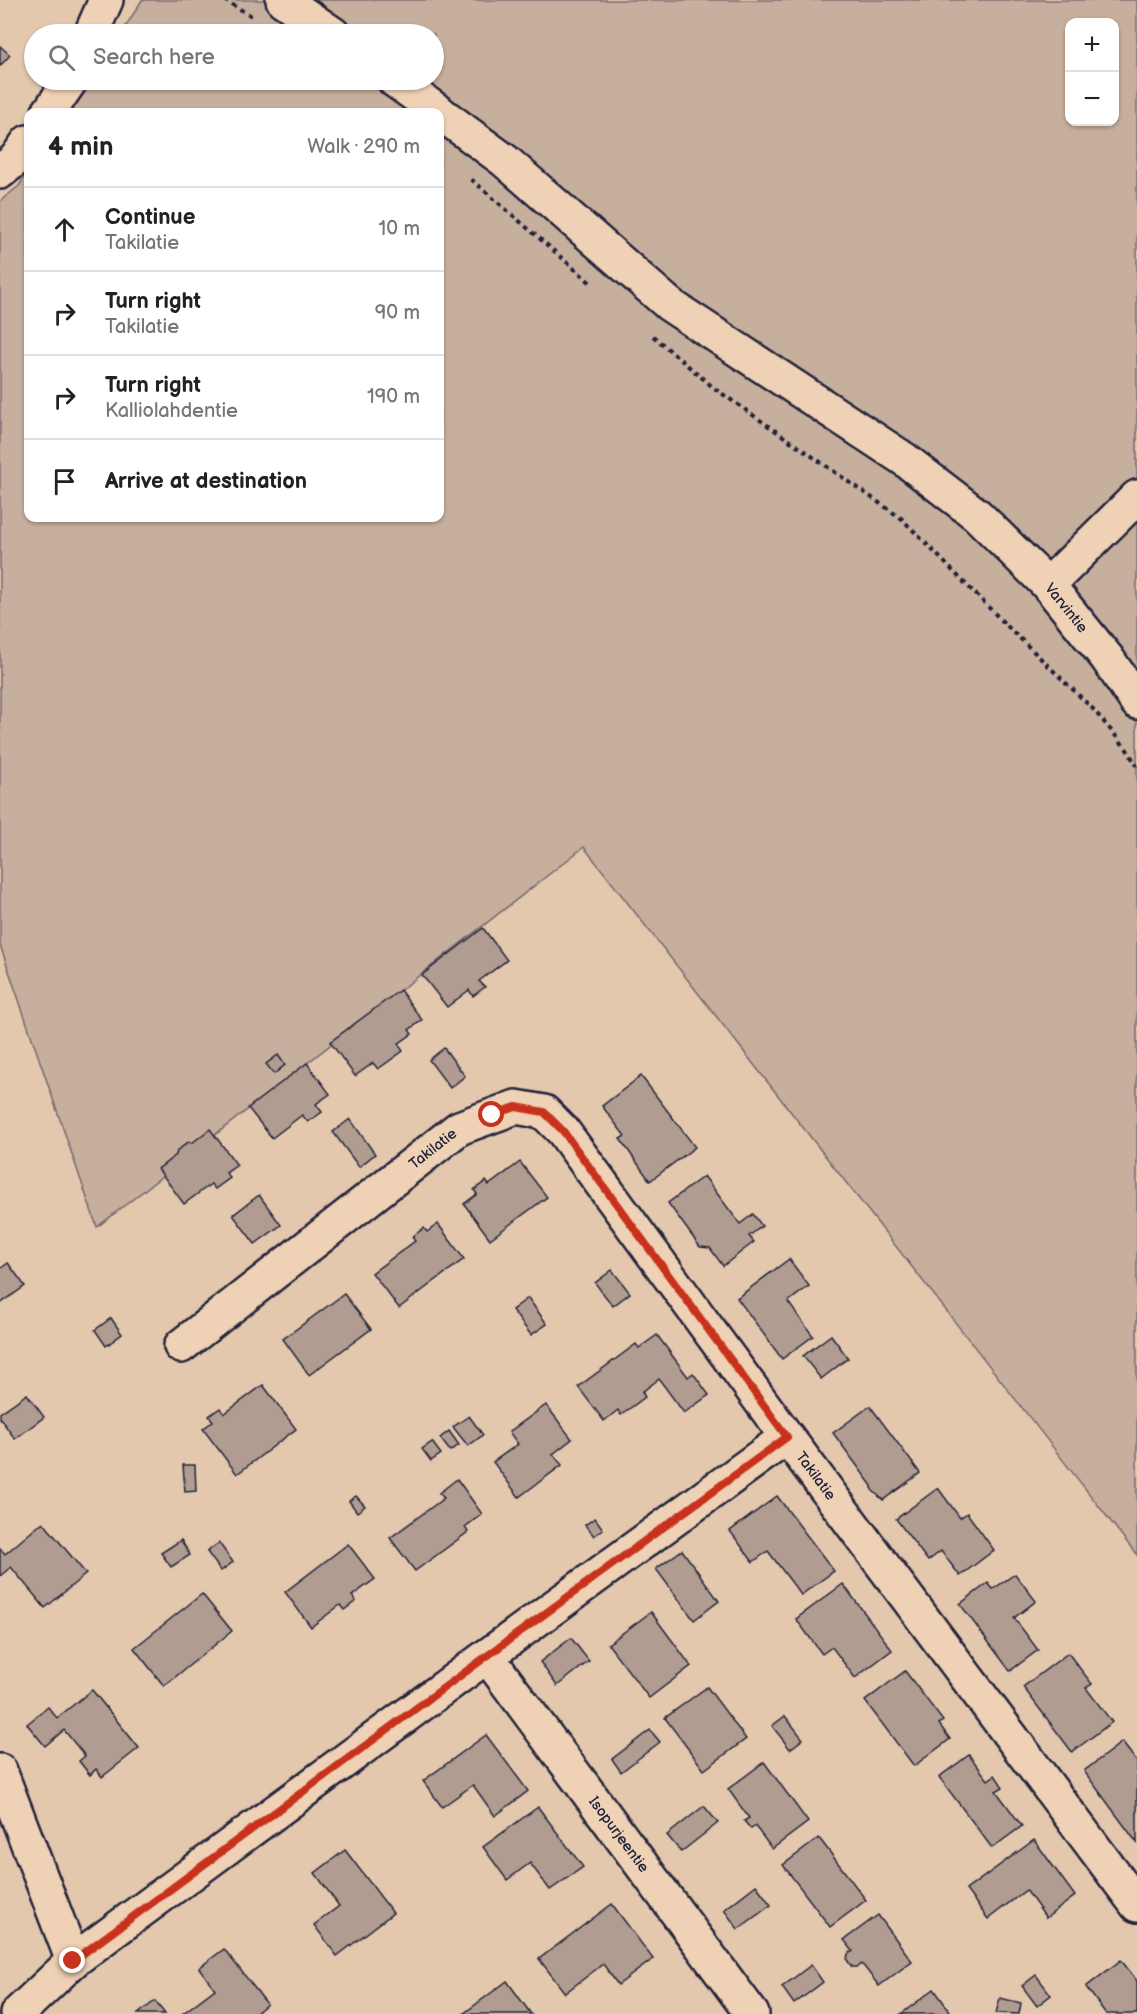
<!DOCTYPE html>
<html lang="en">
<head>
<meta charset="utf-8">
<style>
	:root { --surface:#fff; --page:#f2f2f2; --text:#222; --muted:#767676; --line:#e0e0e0 }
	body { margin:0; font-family:"Balsamiq Sans",sans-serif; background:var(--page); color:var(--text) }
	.controls { position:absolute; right:18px; top:18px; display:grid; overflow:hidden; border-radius:12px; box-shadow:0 2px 4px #0004 }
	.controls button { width:54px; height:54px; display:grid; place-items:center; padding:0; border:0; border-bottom:2px solid var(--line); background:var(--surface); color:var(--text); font:30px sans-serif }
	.stop { position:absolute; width:18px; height:18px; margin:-14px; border:4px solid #c8321e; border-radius:50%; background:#fff }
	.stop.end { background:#c8321e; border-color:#fff; box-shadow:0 2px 6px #0008 }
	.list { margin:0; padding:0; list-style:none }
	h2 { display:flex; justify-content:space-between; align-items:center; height:78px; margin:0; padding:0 24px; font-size:26px }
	h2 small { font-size:20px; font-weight:400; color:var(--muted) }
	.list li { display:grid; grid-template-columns:39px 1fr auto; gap:18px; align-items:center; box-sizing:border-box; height:84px; padding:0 24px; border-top:2px solid var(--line) }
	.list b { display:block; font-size:22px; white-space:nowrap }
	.list p { margin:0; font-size:20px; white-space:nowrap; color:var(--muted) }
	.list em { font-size:20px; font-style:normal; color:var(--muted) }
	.icon { flex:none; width:33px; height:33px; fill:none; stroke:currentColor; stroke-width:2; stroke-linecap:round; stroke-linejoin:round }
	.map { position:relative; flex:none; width:1137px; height:2014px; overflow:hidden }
	.search { position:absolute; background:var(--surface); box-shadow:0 2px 4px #0004; left:24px; top:24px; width:420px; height:66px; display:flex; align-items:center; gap:15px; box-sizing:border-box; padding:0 21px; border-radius:33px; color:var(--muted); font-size:22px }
	.panel { position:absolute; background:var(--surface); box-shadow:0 2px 4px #0004; left:24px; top:108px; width:420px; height:414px; border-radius:12px }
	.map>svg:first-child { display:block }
</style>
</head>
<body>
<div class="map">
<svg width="1137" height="2014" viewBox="0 0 1137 2014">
	<rect width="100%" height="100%" fill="#e3c8ae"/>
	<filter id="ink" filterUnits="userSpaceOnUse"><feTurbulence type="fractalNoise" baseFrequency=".0167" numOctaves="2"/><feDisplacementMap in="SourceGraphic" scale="12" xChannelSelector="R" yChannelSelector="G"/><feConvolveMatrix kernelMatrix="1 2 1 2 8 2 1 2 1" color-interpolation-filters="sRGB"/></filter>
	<g filter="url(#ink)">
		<path fill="#c6af9d" stroke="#74686c" stroke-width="1.5" fill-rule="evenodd" d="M142,0H1137V1555L584,847L97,1227L0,945V201L19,186L28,172V518H440V112H68L91,80H434V34H121ZM1070,22H1114V122H1070Z"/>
		<g fill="#b09c90" stroke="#22223b" stroke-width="1.5">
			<polygon points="0,46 10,55 0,66"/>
			<polygon points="483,928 507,960 479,981 485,987 473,996 469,990 447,1007 422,975"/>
			<polygon points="400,990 422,1020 409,1030 412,1034 398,1044 403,1051 378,1069 373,1063 355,1076 330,1042"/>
			<polygon points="444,1048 465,1076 450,1088 429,1060"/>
			<polygon points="278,1055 285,1065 274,1074 266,1064"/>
			<polygon points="307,1063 330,1094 316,1104 322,1112 308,1122 302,1115 272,1138 248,1108"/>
			<polygon points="641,1076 695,1147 650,1181 620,1139 625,1136 602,1106"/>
			<polygon points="350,1119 375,1154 359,1167 333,1132"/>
			<polygon points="210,1129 237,1165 226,1173 230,1178 215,1189 211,1184 184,1204 158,1169 176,1155 177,1151 188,1142 192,1143"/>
			<polygon points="520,1162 547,1197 490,1239 464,1204 477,1194 474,1190 486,1181 489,1185"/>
			<polygon points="704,1176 740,1224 753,1214 762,1226 749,1236 754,1242 723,1266 710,1248 700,1247 668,1203"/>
			<polygon points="259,1195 281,1225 255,1244 233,1215"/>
			<polygon points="438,1224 464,1259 399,1308 372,1273 415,1241 412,1237 424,1228 427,1232"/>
			<polygon points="789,1259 809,1286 788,1302 813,1336 782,1359 737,1298"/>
			<polygon points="8,1263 25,1286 0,1304 0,1269"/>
			<polygon points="612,1270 630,1293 613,1306 595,1283"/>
			<polygon points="344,1294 371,1329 309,1375 283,1339"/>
			<polygon points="528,1298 547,1324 531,1335 512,1310"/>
			<polygon points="111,1318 122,1334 106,1346 95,1330"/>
			<polygon points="657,1335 688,1377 693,1373 709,1395 684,1413 659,1379 642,1392 645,1397 621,1415 618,1410 604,1421 578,1387 636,1344 639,1348"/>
			<polygon points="831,1335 848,1358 821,1379 803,1356"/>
			<polygon points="263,1385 296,1429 237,1474 203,1429 213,1421 209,1416 220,1408 224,1414"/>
			<polygon points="27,1394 44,1417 15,1439 0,1418 0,1413"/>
			<polygon points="546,1405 572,1439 553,1454 562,1465 519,1497 493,1462 518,1444 509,1432"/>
			<polygon points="870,1406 920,1473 883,1500 872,1490 872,1486 833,1433"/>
			<polygon points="469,1416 483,1435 468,1446 453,1427"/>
			<polygon points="449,1431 459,1445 450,1451 440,1438"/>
			<polygon points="432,1442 441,1454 431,1461 422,1449"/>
			<polygon points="183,1465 195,1465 196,1491 185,1492"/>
			<polygon points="457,1479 482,1514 465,1527 468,1532 415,1571 390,1538 444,1498 439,1493"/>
			<polygon points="938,1488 960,1518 967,1513 994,1550 960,1576 941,1551 928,1561 896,1519"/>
			<polygon points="356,1496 365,1506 357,1512 349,1501"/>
			<polygon points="777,1496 834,1571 801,1595 768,1551 753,1562 730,1531"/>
			<polygon points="595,1518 603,1529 594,1536 585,1525"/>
			<polygon points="43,1522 86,1574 45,1608 11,1567 0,1576 0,1548 5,1554"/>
			<polygon points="181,1540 190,1555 171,1567 161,1553"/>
			<polygon points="219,1543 233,1562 221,1571 207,1552"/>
			<polygon points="348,1544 375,1579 352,1596 356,1601 344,1610 340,1605 311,1627 285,1592"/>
			<polygon points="682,1550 719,1601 694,1620 656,1569"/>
			<polygon points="1015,1574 1036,1601 1014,1618 1038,1650 1010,1671 960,1604 988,1583 993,1589"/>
			<polygon points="843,1584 892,1650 855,1678 832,1647 822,1654 796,1619"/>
			<polygon points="202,1594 232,1631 164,1686 134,1648"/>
			<polygon points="651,1612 691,1666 649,1698 608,1644"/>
			<polygon points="571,1638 589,1661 557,1686 540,1662"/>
			<polygon points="1068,1653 1092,1684 1086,1688 1112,1722 1072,1752 1023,1687"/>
			<polygon points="905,1671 943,1721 939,1724 950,1739 914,1766 865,1701"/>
			<polygon points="707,1687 746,1739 704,1770 665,1718"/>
			<polygon points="92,1690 139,1748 102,1777 96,1769 90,1775 79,1761 85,1756 64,1730 45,1746 27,1724 48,1707 57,1718"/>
			<polygon points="785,1716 803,1739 790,1749 772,1726"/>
			<polygon points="650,1730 660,1742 621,1772 612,1759"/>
			<polygon points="486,1735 528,1791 495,1816 473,1785 442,1807 423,1781"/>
			<polygon points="1122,1742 1137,1762 1137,1843 1084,1771"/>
			<polygon points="969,1755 988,1780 995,1775 1003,1787 996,1791 1022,1826 992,1848 939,1777"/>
			<polygon points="764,1762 808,1822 772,1849 755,1826 751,1829 744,1821 749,1818 728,1789"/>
			<polygon points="704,1806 718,1823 681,1852 667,1835"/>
			<polygon points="538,1807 583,1867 550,1890 530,1863 507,1880 483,1847"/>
			<polygon points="819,1838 866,1900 830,1927 783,1865"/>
			<polygon points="1034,1840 1075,1896 1046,1918 1026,1890 988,1919 966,1890"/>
			<polygon points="345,1850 393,1913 337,1956 314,1925 339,1906 315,1873"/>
			<polygon points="756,1885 771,1905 738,1929 724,1910"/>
			<polygon points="612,1904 653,1959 618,1985 603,1964 565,1993 539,1959"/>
			<polygon points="878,1915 912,1961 879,1986 862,1964 858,1967 852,1967 847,1960 848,1954 853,1951 844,1940"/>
			<polygon points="224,1949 267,2004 255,2014 182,2014 215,1989 199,1968"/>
			<polygon points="1121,1960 1137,1981 1137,2014 1106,2014 1086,1987"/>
			<polygon points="811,1965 823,1982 794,2004 782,1987"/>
			<polygon points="1036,1975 1051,1995 1037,2006 1022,1986"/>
			<polygon points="507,1981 531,2014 463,2014"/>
			<polygon points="934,1989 952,2014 901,2014"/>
			<polygon points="1000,1998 1021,2003 1019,2014 996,2013"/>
			<polygon points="155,2001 165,2014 138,2014"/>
		</g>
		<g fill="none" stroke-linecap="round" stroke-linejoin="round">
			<g stroke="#22223b" stroke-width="38">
				<g id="minor">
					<polyline points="283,0 333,34"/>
					<polyline points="91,34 106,0"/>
					<polyline points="394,80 439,112"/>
					<polyline points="49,112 71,80"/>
					<path id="s1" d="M440,113L504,160L670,305L904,459L977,515L1048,585L1107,658L1137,702"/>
					<polyline points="0,172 16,159 28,142"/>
					<polyline points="1048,585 1137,497"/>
					<path id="s2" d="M181,1346L459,1128L516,1107L544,1112L563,1131L787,1437L1137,1905"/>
					<path id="s3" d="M487,1656L752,2014"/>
					<polyline points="0,1771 73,1961 17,2014"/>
					<polyline points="73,1961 487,1656 787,1437"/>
				</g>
			</g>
			<g stroke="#22223b" stroke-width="4" stroke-dasharray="4.5 4.5" stroke-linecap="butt">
				<polyline points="224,0 255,18"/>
				<polyline points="352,80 364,87"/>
				<polyline points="471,179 592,284"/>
				<polyline points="653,336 714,388 901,518 1005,624 1092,708 1126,748 1137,766"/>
			</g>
			<use href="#minor" stroke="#efd2b5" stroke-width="33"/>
		</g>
	</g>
	<g fill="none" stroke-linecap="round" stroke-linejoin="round" filter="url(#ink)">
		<polyline stroke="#c8321e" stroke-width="8" points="73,1961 487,1656 787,1437 563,1131 544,1112 516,1107 492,1115"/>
	</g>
	<g text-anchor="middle" stroke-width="4.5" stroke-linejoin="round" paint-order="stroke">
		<g font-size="15" fill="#22223b" stroke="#efd2b5">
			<text dy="5" stroke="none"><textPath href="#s1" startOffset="801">Varvintie</textPath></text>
			<text dy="5" stroke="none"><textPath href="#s2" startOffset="320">Takilatie</textPath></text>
			<text dy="5" stroke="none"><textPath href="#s2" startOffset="897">Takilatie</textPath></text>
			<text dy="5" stroke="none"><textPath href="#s3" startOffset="222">Isopurjeentie</textPath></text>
		</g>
	</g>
</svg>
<div class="controls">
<button>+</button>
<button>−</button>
</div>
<div class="stop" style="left:492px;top:1115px"></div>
<div class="stop end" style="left:73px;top:1961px"></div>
<div class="search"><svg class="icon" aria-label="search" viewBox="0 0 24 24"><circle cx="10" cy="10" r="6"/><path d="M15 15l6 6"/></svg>Search here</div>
<section class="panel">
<h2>4 min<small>Walk · 290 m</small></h2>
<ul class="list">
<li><svg class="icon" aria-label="ahead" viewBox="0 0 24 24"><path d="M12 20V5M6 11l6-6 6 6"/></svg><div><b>Continue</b><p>Takilatie</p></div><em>10 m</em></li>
<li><svg class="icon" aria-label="right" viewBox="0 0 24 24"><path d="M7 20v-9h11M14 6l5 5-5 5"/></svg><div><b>Turn right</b><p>Takilatie</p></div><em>90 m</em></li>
<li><svg class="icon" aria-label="right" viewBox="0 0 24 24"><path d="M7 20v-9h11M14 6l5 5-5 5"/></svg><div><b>Turn right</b><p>Kalliolahdentie</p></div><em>190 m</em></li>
<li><svg class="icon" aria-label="arrive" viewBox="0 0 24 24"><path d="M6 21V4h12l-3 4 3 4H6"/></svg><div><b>Arrive at destination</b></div></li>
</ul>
</section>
</div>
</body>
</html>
